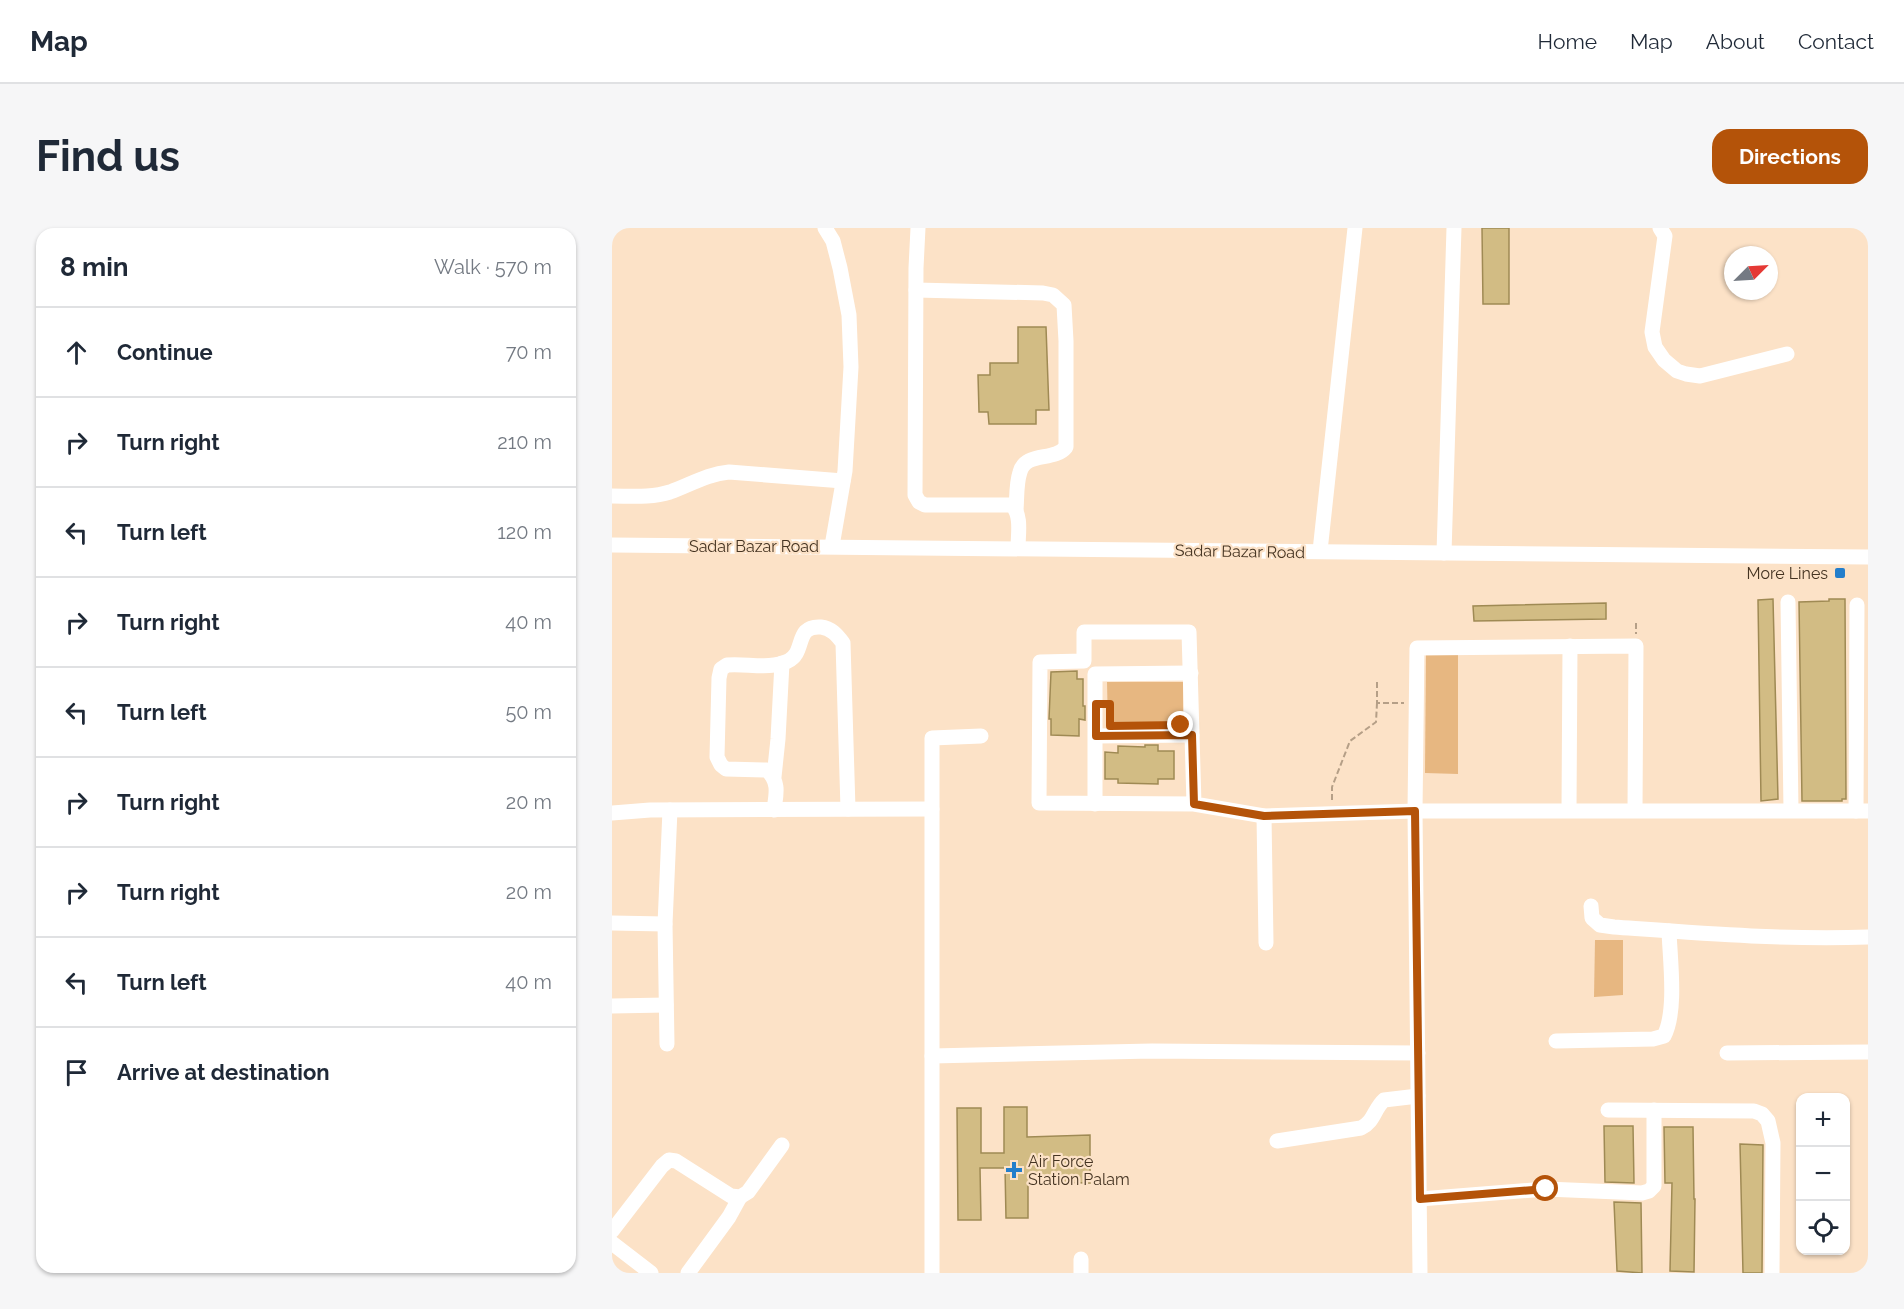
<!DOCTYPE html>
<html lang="en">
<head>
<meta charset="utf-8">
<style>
	:root { --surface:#fff; --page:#f6f6f7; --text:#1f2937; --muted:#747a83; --line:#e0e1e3; --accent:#b45309 }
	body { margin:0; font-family:Raleway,sans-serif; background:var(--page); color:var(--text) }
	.controls { position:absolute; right:18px; bottom:18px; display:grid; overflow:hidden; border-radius:12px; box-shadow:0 2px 4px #0004 }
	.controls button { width:54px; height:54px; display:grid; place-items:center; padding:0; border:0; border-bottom:2px solid var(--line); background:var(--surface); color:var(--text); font:30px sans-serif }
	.compass { position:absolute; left:1112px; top:18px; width:54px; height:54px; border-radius:50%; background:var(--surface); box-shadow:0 2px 4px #0004; rotate:66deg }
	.stop { position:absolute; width:18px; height:18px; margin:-14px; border:4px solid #b45309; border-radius:50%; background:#fff }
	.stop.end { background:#b45309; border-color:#fff; box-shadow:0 2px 6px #0008 }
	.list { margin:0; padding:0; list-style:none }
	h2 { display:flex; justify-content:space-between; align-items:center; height:78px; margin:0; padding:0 24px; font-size:26px }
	h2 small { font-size:20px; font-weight:400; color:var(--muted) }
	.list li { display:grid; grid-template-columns:39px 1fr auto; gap:18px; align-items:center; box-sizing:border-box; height:90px; padding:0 24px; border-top:2px solid var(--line) }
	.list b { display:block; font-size:22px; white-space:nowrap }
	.list em { font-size:20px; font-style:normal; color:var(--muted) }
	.icon { flex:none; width:33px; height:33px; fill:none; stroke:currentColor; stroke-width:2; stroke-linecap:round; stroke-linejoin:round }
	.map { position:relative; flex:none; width:1256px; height:1045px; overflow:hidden; border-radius:18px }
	header { display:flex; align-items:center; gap:36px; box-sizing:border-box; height:84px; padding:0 30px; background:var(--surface); border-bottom:2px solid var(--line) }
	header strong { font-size:28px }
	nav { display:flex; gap:33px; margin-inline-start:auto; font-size:21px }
	.intro { display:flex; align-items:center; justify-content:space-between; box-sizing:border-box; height:144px; padding:0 36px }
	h1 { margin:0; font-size:42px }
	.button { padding:15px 27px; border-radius:18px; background:var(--accent); color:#fff; font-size:21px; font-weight:700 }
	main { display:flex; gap:36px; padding:0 36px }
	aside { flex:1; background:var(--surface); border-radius:18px; box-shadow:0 2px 4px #0004 }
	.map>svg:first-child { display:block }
</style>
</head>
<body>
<header>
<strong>Map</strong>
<nav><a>Home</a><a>Map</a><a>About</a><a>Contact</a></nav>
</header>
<div class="intro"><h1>Find us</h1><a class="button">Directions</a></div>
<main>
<aside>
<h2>8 min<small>Walk · 570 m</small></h2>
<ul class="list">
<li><svg class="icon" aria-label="ahead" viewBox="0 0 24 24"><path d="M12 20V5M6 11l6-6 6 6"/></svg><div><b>Continue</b></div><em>70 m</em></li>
<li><svg class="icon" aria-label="right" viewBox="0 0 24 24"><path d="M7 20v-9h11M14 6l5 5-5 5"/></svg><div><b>Turn right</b></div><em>210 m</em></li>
<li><svg class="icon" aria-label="left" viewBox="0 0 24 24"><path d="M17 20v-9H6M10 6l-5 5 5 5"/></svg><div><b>Turn left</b></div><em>120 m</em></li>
<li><svg class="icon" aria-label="right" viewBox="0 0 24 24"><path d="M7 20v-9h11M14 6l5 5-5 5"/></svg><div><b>Turn right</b></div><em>40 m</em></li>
<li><svg class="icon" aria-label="left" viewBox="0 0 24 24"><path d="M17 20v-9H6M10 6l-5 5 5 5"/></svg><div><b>Turn left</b></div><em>50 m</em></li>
<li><svg class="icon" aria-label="right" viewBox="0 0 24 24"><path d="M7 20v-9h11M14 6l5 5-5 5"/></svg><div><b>Turn right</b></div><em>20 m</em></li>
<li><svg class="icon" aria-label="right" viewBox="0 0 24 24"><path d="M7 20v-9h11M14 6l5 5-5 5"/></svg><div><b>Turn right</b></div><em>20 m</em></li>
<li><svg class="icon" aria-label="left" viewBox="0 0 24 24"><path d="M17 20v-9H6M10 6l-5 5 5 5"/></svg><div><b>Turn left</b></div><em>40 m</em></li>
<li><svg class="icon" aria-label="arrive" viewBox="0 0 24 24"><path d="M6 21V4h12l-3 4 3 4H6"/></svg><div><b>Arrive at destination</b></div></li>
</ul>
</aside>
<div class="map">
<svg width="1256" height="1045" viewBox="0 0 1256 1045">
	<rect width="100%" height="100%" fill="#fce2c7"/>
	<g fill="#e7b781">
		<polygon points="846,425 846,546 813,545 814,427"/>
		<polygon points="495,454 571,454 571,499 496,500"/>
		<polygon points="983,712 1011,712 1011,767 982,769"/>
	</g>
	<g fill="#d2bc84" stroke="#9f8a54" stroke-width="1.5">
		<polygon points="870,0 897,0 897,76 871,76"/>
		<polygon points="406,99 434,99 437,182 424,182 424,196 377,196 376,184 367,184 366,147 378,147 378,135 406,135"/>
		<polygon points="1161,371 1166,571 1149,573 1146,372"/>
		<polygon points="1217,371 1233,371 1234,571 1230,571 1230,573 1190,573 1187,374 1217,373"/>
		<polygon points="994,375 994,391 862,393 861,378"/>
		<polygon points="465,443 465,451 471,451 471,478 473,478 473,492 467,491 467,508 439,507 439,491 437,491 439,444"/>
		<polygon points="533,517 546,517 546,523 562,523 562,551 546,551 546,556 506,555 506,551 493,551 493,524 506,525 506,518 533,519"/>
		<polygon points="392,879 415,879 415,909 478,907 478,955 416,954 416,990 394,990 393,940 368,940 369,992 346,992 345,880 369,880 369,925 392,925"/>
		<polygon points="992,898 1021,898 1022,955 993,954"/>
		<polygon points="1052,899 1081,899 1082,971 1083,971 1082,1044 1058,1043 1060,955 1053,955"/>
		<polygon points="1128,916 1151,917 1150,1045 1131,1045"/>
		<polygon points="1002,974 1029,975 1030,1045 1005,1043"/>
	</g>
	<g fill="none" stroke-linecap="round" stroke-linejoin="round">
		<g stroke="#b59f87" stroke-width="2" stroke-dasharray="6 3" stroke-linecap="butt">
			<polyline points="1024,395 1024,406"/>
			<polyline points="765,454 765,475 792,475"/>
			<polyline points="720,572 720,559 738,513 764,494 765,475"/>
		</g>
		<g stroke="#fff" stroke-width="15">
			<polyline points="213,0 221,13 228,40 237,87 239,139 233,243 220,318"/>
			<path d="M306,0L304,40L303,267L307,274L313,277H400C410,288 406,306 406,320"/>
			<polyline points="1048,0 1053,8 1040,104 1043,119 1052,132 1065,143 1074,146 1088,148 1175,126"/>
			<path d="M304,62L431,65L441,67L452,77L454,113V219C442,234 414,223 408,244C404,256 405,270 404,282"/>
			<path d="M0,268C19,268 39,270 58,264C78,257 95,246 117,244L231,253"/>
			<polyline points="0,317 1256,329"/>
			<polyline points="708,323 743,0"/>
			<polyline points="832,325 842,0"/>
			<polyline points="1176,374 1179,582"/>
			<polyline points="484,508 580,507"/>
			<polyline points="162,549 166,511 170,435"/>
			<polyline points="483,576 483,446 579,445"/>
			<polyline points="582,576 577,404 472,404 472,433 428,434 427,575 582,576 652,588 803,583 1256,583"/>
			<path d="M162,582C164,566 168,555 155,542L114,541L109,537L105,529L107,450L109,441L115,437C134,435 158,442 176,433C194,425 182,397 209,399C219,400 225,407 231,415L236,581"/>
			<polyline points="957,582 958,418"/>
			<polyline points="1244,583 1245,377"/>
			<polyline points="0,585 38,582 320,581"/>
			<polyline points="652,588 654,715"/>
			<path d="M979,678L980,690L988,697L1002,699C1086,705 1171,712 1256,709"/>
			<polyline points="0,695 53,696"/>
			<polyline points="0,778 54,777"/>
			<path d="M944,813L1041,811L1052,808C1065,783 1058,732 1057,703"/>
			<polyline points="55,816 53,696 58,582"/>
			<polyline points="1115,825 1256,824"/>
			<polyline points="320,828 540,823 806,825"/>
			<polyline points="996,882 1142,883 1150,886 1156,893 1161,915 1160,1045"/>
			<path d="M665,913L749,900C762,894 762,881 772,872L806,868"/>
			<polyline points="808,971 934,961 1030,965 1037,963 1042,958 1042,882"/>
			<polyline points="0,1003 50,938 57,932 64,933 119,968 128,969 136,964 170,917"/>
			<polyline points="0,1015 39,1045"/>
			<polyline points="469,1031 469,1045"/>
			<polyline points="76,1045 117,989 128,969"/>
			<polyline points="320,1045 320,510 369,508"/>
			<polyline points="808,1045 803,583 805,420 1024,418 1023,582"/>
		</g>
	</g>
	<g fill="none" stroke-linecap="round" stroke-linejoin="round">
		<polyline stroke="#b45309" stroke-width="8" points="569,497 498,498 498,476 484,476 484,508 580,507 582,576 652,588 803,583 808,971 934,961"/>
	</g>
	<g fill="#237ecb" stroke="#fce2c7" stroke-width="2">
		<rect x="1222" y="339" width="12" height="12" rx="3"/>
		<path d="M399 933h6v6h6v6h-6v6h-6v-6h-6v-6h6z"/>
	</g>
	<g text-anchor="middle" stroke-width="4.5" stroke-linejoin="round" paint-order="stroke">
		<g font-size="16" fill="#453422" stroke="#fce2c7">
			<text x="142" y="324">Sadar Bazar Road</text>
			<text transform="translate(628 323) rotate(1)" y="6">Sadar Bazar Road</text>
		</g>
		<g font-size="16" fill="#453422" stroke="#fce2c7" text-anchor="end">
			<text x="1216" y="351">More Lines</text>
			<text x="416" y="939" text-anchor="start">Air Force<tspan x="416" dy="18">Station Palam</tspan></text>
		</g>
	</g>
</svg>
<div class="controls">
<button>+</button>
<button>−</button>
<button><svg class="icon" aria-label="locate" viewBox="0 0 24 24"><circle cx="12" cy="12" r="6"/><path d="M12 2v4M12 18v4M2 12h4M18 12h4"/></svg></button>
</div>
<svg class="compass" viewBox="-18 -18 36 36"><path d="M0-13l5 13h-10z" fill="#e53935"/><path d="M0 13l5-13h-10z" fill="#747a83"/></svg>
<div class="stop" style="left:934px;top:961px"></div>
<div class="stop end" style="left:569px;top:497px"></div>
</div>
</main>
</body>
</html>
